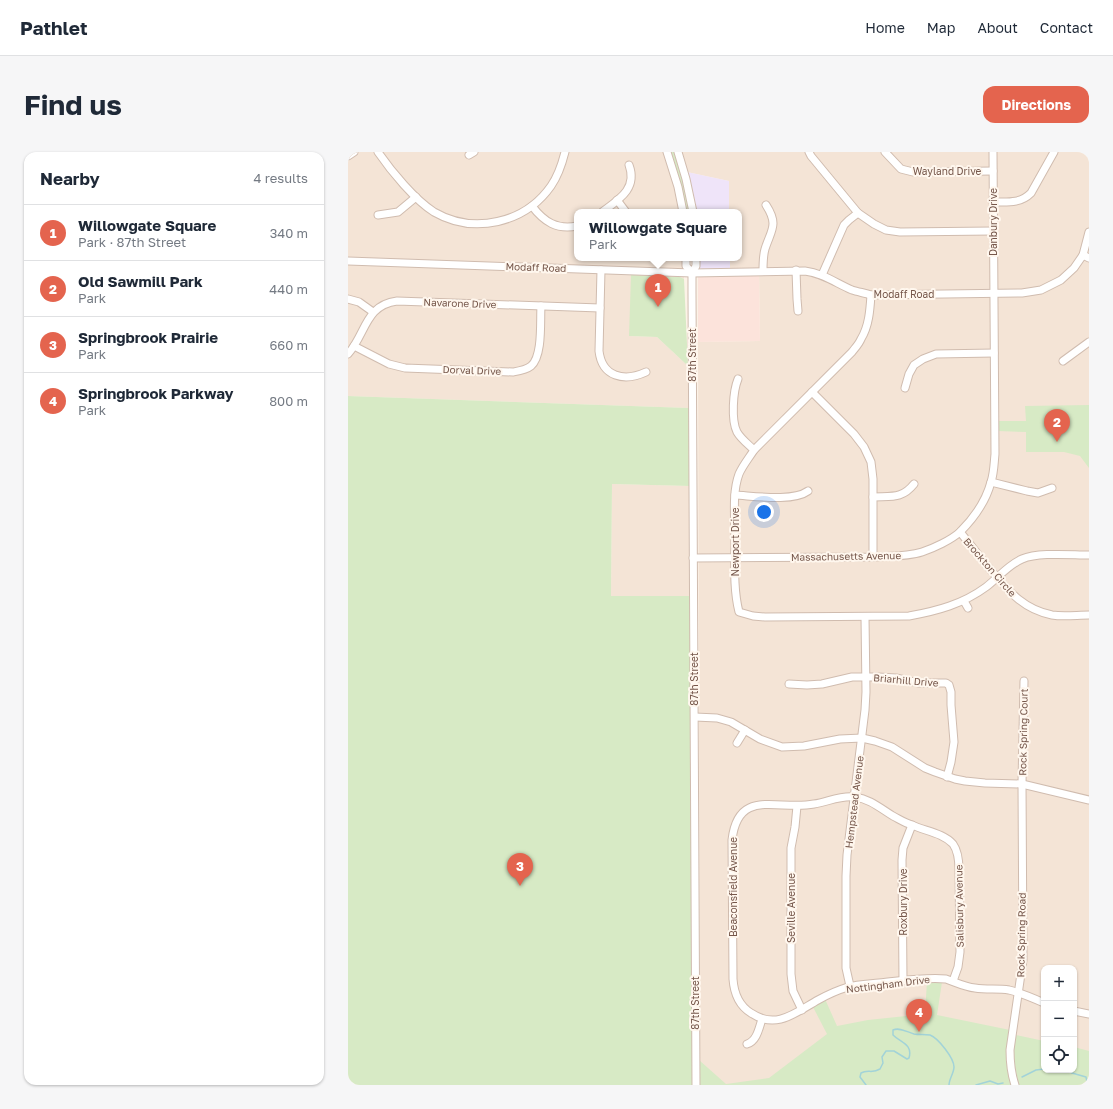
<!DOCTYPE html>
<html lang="en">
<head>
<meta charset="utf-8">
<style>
	:root { --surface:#fff; --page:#f6f6f7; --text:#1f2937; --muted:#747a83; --line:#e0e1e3; --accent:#e4644e }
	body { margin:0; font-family:"Golos Text",sans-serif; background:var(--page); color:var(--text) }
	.controls { position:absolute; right:12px; bottom:12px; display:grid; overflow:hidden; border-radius:8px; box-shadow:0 1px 3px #0004 }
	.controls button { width:36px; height:36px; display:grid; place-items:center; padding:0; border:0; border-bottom:1px solid var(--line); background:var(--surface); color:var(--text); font:20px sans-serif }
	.you { position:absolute; left:416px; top:360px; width:14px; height:14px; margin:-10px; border:3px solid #fff; border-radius:50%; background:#1a73e8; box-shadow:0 0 0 6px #1a73e833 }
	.badge { display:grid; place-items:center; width:26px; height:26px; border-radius:50%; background:var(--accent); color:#fff; font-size:13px; font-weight:700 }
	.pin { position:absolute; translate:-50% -33px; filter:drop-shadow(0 1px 2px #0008) }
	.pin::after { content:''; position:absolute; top:21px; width:14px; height:12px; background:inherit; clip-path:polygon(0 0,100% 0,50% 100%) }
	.popup { position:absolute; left:226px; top:57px; width:168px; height:52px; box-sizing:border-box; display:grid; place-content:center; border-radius:8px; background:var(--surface); filter:drop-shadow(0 1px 3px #0005); font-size:13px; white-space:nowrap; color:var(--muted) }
	.popup b { font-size:15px; color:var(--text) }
	.popup::after { content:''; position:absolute; left:50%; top:100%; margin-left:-8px; border:8px solid transparent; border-top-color:var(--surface) }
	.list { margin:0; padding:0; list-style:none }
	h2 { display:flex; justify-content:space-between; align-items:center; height:52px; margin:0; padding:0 16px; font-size:17px }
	h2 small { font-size:13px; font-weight:400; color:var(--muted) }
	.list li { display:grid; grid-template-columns:26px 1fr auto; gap:12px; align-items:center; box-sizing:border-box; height:56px; padding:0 16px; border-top:1px solid var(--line) }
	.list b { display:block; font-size:15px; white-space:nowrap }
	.list p { margin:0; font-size:13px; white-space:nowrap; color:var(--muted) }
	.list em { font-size:13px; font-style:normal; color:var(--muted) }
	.icon { flex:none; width:22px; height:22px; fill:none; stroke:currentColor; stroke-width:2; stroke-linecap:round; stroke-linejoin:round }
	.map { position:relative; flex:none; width:741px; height:933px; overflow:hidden; border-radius:12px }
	header { display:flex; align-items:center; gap:24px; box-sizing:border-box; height:56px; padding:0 20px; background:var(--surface); border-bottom:1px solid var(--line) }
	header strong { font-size:19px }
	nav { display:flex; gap:22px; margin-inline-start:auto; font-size:14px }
	.intro { display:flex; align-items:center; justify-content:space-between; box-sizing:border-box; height:96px; padding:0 24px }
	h1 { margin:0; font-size:28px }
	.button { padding:10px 18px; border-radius:12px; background:var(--accent); color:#fff; font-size:14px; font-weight:700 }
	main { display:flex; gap:24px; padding:0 24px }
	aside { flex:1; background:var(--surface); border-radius:12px; box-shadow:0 1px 3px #0004 }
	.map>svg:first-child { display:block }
</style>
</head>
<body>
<header>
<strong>Pathlet</strong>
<nav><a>Home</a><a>Map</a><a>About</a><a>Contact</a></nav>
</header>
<div class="intro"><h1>Find us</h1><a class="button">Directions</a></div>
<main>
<aside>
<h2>Nearby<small>4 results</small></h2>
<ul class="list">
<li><span class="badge">1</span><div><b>Willowgate Square</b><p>Park · 87th Street</p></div><em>340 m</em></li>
<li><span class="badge">2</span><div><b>Old Sawmill Park</b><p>Park</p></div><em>440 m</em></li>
<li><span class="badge">3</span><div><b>Springbrook Prairie</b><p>Park</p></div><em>660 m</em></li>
<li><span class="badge">4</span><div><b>Springbrook Parkway</b><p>Park</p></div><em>800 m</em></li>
</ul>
</aside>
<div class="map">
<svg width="741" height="933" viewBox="0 0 741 933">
	<rect width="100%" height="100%" fill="#fcf2e7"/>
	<g fill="#f4e4d6" fill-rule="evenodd">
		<polygon points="0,0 316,0 322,14 333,60 229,60 229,106 336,106 336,127 332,125 281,184 309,185 340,214 340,256 0,244"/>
		<path d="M331,0H741V933H352L350,190L412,189L411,116L382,117V106H391V60H381V29L339,20ZM696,816H726V918H696Z"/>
		<polygon points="264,332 342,334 342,444 263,444"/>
	</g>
	<polygon fill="#fce3db" points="411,123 412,189 350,190 350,125"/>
	<g fill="#efe4f9">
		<polygon points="339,20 381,29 381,60 348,60"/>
		<rect x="351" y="106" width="31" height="11"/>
	</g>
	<g fill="#d7eac5">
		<polygon points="322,0 327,0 331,11 342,60 338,60 331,28"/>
		<polygon points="283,123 332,125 336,127 340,214 309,185 281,184"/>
		<polygon points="0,244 341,256 342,334 264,332 263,444 342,444 345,933 0,933"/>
		<polygon points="741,253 741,316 732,304 716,300 678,300 678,280 650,279 650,269 678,269 677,254"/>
		<polygon points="579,829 594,830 589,863 662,878 668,883 696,889 696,918 726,918 726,895 741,899 741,933 351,933 351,908 378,932 421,926 479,882 465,855 477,847 489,874 520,868 577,862"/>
	</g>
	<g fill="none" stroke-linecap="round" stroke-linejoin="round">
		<g stroke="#a2d3d8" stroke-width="1.5">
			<polyline points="719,918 724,921 738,925 739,930 737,933"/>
			<polyline points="674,925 688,918 696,917"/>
			<path d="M518,933L512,925L513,921C520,917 524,922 532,917L535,911L534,905L538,899H546L559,907L561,906C565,892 553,891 545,883V878C552,875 559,880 566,882C571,883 577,882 582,883C590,886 606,906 606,915C606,921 601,927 601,933"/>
			<polyline points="628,933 642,929 650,932 655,931"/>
		</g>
		<g stroke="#d0bcaf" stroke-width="9">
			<g id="minor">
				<path d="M30,0C43,19 67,48 86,60C126,83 177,71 203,34C210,24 214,12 217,0"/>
				<polyline points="319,0 330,35 335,60"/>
				<polyline points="330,0 338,27 345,60"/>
				<polyline points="461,0 463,4 510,61 526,72 538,78 552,80 645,79"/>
				<polyline points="537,0 553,17 565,20 645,19"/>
				<polyline points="121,3 126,0"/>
				<polyline points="0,4 6,0"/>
				<polyline points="269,48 278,60"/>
				<path d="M645,50C659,50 672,52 683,41L706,0"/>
				<path d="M184,54C196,70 209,78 229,74"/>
				<path d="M254,60C270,48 290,37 281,13"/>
				<polyline points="30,63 50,60 68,45"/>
				<polyline points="735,103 741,80"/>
				<polyline points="338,106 338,114 344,121"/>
				<path d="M0,109L344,121L457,119C474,121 488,131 504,138C510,140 517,141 523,143L674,141L693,138L713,128L726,116L735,103L741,106"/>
				<path d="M253,118L251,199C254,225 276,230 298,220"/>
				<polyline points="448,118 449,147 450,159"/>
				<path d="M415,119C415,112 415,104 417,97C423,78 431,73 418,53"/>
				<polyline points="474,123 496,73 501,68 510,61"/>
				<path d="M523,143C522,158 521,174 513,187C511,192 507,196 504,200L406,298C401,306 395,313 391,322C384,341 387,365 387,386C387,411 385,436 391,460L405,464L417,465L561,464C589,459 615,452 638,435C650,426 660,413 674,407C691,400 722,403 741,403"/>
				<polyline points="0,147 11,150 25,160"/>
				<path d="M6,194L41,212L57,216L165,220C171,219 178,218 183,214C195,204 192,169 193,154"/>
				<path d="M0,202C18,182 17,153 49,149L252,156"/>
				<polyline points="715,209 741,190"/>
				<path d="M390,227C385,239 383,268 389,280C393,287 401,293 406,298"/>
				<polyline points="557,236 561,222 566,213 575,207 588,202 646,201"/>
				<polyline points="464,240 506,282 516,295 523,310 525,327 525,405"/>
				<polyline points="643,330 679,339 690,341 704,336"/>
				<path d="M387,343C406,344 445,350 460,339"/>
				<path d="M525,345C544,344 554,347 566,332"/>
				<path d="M612,380C622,392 631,404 641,416C660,438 674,457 704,463C716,465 729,463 741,463"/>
				<path d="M345,406L525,405C541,404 559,405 574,400C586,396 603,388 612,380C626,366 638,349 643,330C646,321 646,312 647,302L645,0"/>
				<polyline points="616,449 620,456"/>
				<polyline points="441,532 459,533 474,532 504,525 530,525 548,526 571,531 598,531 601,533 603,540 603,553 606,590 603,610 599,625"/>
				<polyline points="347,565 369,566 383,570 412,587 434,595 456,594 492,587 514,586 527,589 544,595 577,616 587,620 607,627 617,629 637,631 674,632 741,648"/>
				<polyline points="389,591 397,578"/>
				<polyline points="449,654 447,675 443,696 443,822 445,839 454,858"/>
				<polyline points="555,829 554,708 555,696 564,673"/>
				<path d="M605,829L610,815L612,800L611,718C611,710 610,699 605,692C595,681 577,679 564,673C557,671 551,667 545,664C532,656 522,647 507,645C492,643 480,650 466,652C430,659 390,635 384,688L385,827C386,841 390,853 403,861C428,878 447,861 470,848C479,843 490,838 500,835C510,832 521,832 531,831C553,829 576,825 598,827C607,830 617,835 627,836C639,838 650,836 661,838C673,841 685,846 696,851"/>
				<polyline points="502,834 498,816 498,724 499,703 517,558 518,540 517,465"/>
				<polyline points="726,859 741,862"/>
				<path d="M399,892C409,889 411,876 414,867"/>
				<polyline points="348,933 344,141 344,121 348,114 348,106"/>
				<path d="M667,933C663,921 662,911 662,898L675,808L674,632L676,529"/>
			</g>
		</g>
		<use href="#minor" stroke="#fff" stroke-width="7"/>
	</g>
	<g text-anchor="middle" stroke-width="4" stroke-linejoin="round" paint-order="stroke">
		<g font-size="10" fill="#76574b" stroke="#fff7ee">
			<text x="599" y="23">Wayland Drive</text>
			<text transform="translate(645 70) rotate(-90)" y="4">Danbury Drive</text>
			<text transform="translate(188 115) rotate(2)" y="4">Modaff Road</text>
			<text x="556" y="146">Modaff Road</text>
			<text transform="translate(112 151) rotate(2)" y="4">Navarone Drive</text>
			<text transform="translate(344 203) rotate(-90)" y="4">87th Street</text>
			<text transform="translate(124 218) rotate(2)" y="4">Dorval Drive</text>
			<text transform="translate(387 390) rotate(-90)" y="4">Newport Drive</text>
			<text transform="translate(498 404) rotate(-1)" y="4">Massachusetts Avenue</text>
			<text transform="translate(642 415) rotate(49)" y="4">Brockton Circle</text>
			<text transform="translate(346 527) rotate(-90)" y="4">87th Street</text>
			<text transform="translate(558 528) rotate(5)" y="4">Briarhill Drive</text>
			<text transform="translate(675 580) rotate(-89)" y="4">Rock Spring Court</text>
			<text transform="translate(506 650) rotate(-83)" y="4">Hempstead Avenue</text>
			<text transform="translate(385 735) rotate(-90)" y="4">Beaconsfield Avenue</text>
			<text transform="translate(555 750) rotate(-90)" y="4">Roxbury Drive</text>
			<text transform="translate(611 754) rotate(-91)" y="4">Salisbury Avenue</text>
			<text transform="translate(443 756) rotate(-90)" y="4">Seville Avenue</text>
			<text transform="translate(673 783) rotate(-89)" y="4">Rock Spring Road</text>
			<text transform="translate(540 832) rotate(-7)" y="4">Nottingham Drive</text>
			<text transform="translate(347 851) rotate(-90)" y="4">87th Street</text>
		</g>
	</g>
</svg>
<div class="controls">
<button>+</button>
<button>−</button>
<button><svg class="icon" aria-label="locate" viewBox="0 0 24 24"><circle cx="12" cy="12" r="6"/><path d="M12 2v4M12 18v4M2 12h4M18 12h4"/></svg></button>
</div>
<div class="you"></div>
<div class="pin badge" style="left:310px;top:155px">1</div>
<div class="popup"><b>Willowgate Square</b>Park</div>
<div class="pin badge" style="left:709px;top:290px">2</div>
<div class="pin badge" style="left:172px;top:734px">3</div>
<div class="pin badge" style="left:571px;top:880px">4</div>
</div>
</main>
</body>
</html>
